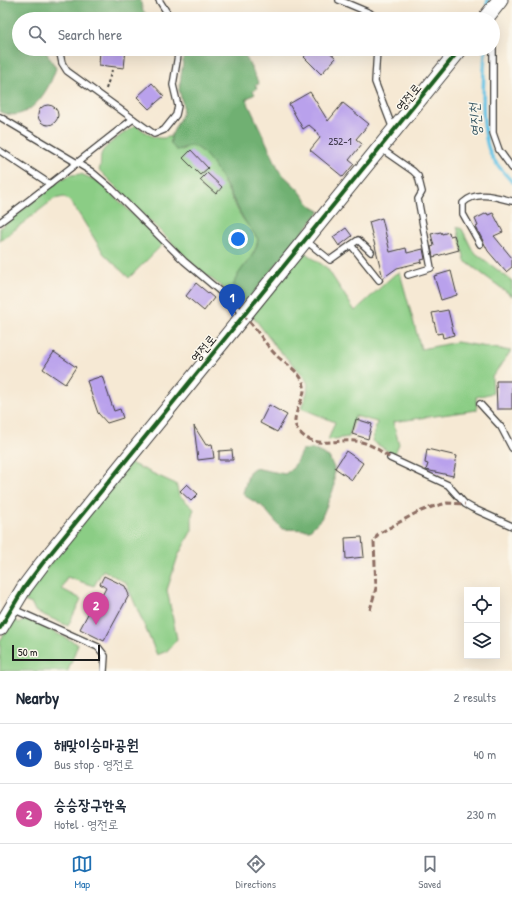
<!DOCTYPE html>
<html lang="en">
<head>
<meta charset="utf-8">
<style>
	:root { --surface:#fff; --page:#f6f6f7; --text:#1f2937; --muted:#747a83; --line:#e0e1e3; --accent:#1f6fb2 }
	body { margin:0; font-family:"Patrick Hand","Poor Story",sans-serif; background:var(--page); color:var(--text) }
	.controls { position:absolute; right:12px; bottom:12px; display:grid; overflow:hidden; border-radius:0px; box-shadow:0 4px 16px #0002 }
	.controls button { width:36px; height:36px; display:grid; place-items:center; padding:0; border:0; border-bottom:1px solid var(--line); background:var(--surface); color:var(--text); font:20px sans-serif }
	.scale { position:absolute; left:12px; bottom:10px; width:88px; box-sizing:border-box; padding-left:4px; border:2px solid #1c1c1c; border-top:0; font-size:11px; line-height:14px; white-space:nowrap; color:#1c1c1c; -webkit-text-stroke:3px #fbf7ec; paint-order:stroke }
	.you { position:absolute; left:238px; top:239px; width:14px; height:14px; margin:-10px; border:3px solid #fff; border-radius:50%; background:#1a73e8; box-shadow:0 0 0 6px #1a73e833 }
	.badge { display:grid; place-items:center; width:26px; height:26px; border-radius:50%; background:var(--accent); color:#fff; font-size:13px; font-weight:700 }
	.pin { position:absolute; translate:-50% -33px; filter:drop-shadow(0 1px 2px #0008) }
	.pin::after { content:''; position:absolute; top:21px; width:14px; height:12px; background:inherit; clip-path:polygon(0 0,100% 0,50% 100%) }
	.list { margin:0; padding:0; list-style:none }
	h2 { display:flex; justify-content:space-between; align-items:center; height:52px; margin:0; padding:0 16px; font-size:17px }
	h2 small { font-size:13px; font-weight:400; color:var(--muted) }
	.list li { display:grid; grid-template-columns:26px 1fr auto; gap:12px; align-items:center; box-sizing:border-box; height:60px; padding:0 16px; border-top:1px solid var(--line) }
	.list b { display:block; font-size:15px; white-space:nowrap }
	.list p { margin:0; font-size:13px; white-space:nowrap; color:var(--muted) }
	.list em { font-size:13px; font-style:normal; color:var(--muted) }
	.icon { flex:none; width:22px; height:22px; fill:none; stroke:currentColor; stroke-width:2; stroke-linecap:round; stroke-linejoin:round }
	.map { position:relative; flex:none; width:512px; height:671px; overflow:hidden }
	.search { position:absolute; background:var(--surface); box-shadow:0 4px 16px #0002; left:12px; right:12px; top:12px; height:44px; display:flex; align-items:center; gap:10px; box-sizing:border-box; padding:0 14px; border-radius:22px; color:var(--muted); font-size:15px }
	.sheet { height:172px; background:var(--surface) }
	nav { display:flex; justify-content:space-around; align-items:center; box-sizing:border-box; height:56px; border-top:1px solid var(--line); background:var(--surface); font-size:11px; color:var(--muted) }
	nav a { display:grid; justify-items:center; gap:2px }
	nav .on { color:var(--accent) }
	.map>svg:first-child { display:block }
</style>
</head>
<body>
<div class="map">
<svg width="512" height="671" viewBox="0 0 512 671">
	<rect width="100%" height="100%" fill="#fbf7ec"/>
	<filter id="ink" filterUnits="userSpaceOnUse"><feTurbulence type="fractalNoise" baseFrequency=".025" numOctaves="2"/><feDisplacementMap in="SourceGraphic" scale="8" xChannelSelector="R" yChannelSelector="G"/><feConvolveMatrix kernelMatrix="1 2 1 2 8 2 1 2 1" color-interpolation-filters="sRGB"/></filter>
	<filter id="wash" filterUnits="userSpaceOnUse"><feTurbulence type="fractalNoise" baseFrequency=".012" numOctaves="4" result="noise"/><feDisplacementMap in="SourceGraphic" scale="16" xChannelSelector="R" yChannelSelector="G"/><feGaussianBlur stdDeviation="0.9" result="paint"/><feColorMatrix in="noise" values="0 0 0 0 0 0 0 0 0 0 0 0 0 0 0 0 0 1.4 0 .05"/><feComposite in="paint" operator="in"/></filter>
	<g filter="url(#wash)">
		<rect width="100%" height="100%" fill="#f6e9d4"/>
		<g fill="#8bcd85" stroke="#547450">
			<path d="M136,125C148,134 156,142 171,136V144L182,150C186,147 191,144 196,147C215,156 232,202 243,219C248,226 253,232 258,239C256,262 231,270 233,295L198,269L99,170C102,164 99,158 102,152C107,143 128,131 136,125Z"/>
			<polygon points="81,174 100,182 163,244 129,278 104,254 72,203 64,197 54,199 0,241 0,228 60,180 71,175"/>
			<polygon points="457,227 462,229 473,251 512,281 512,296 465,261"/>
			<polygon points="304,252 327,268 355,311 395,274 400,273 421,349 457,342 511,351 492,377 493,393 476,397 477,410 393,422 399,444 394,455 372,441 377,422 355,416 349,437 328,440 335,422 301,408 307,393 308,384 304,376 276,347 252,315"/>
			<polygon points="130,463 176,484 179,495 194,509 192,514 192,530 178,556 167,590 177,639 167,651 157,655 126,583 103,570 94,586 67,577 62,589 81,599 68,626 35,611 32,604 24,601 45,570"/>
			<polygon points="13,618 19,623 28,619 78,644 68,671 0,671 0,641"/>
		</g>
		<g fill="#70b072" stroke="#466647">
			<path d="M0,0H140L143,11L152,19H19V49H44L56,68C49,91 28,125 0,112Z"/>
			<path d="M195,49H242L259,84L255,85L257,88L253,91L255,94L246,99L280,172L298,189L311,206L320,211L247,301L240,302L233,295C231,270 256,262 258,239C252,231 246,224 242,216C233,199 213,156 196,147C190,143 183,150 176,150L171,144V136L182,114L183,105L179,90L184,55Z"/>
			<polygon points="313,449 329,457 334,468 334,488 321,519 310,530 282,529 262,506 245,496 243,493 249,472 254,468 285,474 293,468 302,450"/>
		</g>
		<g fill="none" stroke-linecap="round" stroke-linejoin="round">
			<g stroke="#68c5e6" stroke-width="3.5">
				<polyline points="487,4 488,0"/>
				<path d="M485,49C484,78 479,128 491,155C496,165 505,173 512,182"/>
			</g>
		</g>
		<g id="blocks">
			<g fill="#b9a1ec">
				<polygon points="100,49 126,49 124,68 99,65"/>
				<polygon points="311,49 326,49 336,58 321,74 304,57"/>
				<polygon points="152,83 164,96 149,109 137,97"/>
				<polygon points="310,92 328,121 343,103 369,124 356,139 362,144 349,160 354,164 343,177 310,150 320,138 316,131 309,125 303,129 289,104"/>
				<circle cx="48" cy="115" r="10"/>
				<polygon points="191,150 208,168 200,175 183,158"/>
				<polygon points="207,173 222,187 216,194 200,180"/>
				<polygon points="487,213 488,215 493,213 503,232 494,236 512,258 512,267 506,272 488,251 476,227 478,226 475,219"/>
				<polygon points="382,218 390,252 406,248 407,253 423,249 425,259 421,260 422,262 397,268 383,278 369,222"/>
				<polygon points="346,228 352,236 339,246 333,237"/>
				<polygon points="441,232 442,234 449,232 450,236 454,235 459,250 433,257 431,247 434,246 431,234"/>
				<polygon points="451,271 457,295 441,300 434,276"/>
				<polygon points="196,283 214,298 204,311 186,296"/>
				<polygon points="448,310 454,335 443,338 442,333 437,334 432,313"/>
				<polygon points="54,352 76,367 65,384 43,369"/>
				<polygon points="102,376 114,411 120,409 123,418 107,423 98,413 87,381"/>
				<polygon points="496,381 512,381 512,409 497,409"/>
				<polygon points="269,405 287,415 277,432 260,423"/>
				<polygon points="356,419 372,424 368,439 352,434"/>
				<polygon points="194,426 206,445 212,444 214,458 198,460"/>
				<polygon points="427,449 457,456 453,476 426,470 428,464 425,463"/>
				<polygon points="232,450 233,460 219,460 219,451"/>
				<polygon points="346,451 363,463 352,480 335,468"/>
				<polygon points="187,484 198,494 191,501 180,491"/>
				<polygon points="362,537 364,557 346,559 345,538"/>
				<polygon points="104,576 125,586 129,595 104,641 80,629 90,610 94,611 106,588 100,584"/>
			</g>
		</g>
	</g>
	<g filter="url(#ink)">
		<use href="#blocks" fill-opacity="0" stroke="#3d3b38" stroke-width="1"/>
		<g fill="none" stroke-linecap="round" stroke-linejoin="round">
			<g stroke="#3d3b38" stroke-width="8">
				<g id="lane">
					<polyline points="159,0 171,19"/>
					<polyline points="339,0 370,13 377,19"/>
					<polyline points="493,29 493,133 499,150 512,168"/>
					<polyline points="59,49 62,63 67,71 154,134 164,130 176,115 178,106 173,85 179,49"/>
					<polyline points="377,49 375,82 393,129"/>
					<polyline points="0,117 92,172 111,188 184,261 229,299 243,315"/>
					<polyline points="380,148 413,171 418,176 422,192 418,199 431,268 408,275"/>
					<polyline points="0,151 50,184"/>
					<path d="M0,222C45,189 89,153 133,119"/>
					<polyline points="305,240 330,260 358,240 371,252"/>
					<path d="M480,244L463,214V203C476,190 496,197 512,201"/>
					<polyline points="351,245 379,280"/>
					<polyline points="480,404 501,427 512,448"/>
					<polyline points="390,458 448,485 465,504 472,508 512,526"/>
					<polyline points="13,609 98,647 105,656 104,671"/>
				</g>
			</g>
			<g stroke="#3d3b38" stroke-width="17">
				<g id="secondary">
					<polyline points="485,19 500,0"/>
					<polyline points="0,628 24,588 42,564 460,49"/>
				</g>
			</g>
			<polyline stroke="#3d3b38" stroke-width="2" stroke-dasharray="3 3" stroke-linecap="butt" points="106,89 112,70"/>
			<use href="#lane" stroke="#fff" stroke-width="5.5"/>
			<use href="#secondary" stroke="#fff" stroke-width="15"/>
			<g stroke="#8d6e63" stroke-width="3" stroke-dasharray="6 3" stroke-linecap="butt">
				<path d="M243,315C257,328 265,345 278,357C287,365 302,373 304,386C306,400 288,417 298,430C312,450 336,439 355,441C369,442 379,450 390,458"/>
				<polyline points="370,610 376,588 374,542 378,534 416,513 432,507 447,503 465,504"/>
			</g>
			<g stroke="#fbf7ec" stroke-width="6">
				<polyline id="cycleway" points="0,628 24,588 42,564 460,49"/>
			</g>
			<use href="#cycleway" stroke="#1b5e20" stroke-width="4"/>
		</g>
	</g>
	<g text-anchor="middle" stroke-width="3" stroke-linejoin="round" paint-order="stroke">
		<g font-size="11" fill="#433d50">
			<text x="340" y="145">252-1</text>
		</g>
		<g font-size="13" fill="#1c1c1c" stroke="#fbf7ec">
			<text transform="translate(408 97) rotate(-51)" y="5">영전로</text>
			<text transform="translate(203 348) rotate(-50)" y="5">영전로</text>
		</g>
		<g font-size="14" font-style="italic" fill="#375763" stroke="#fbf7ec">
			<text transform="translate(475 120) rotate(-95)" y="5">영진천</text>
		</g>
	</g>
</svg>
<div class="controls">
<button><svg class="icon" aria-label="locate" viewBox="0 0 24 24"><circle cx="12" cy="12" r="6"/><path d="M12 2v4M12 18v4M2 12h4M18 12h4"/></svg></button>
<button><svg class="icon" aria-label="layers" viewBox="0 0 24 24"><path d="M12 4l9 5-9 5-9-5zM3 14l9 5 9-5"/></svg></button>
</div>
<div class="scale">50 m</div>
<div class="you"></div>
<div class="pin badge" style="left:232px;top:317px;background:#1a4fb4">1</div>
<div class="pin badge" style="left:96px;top:625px;background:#d1479c">2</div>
<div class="search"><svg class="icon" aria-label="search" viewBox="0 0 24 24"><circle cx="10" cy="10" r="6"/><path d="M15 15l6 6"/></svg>Search here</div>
</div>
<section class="sheet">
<h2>Nearby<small>2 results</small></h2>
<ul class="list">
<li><span class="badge" style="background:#1a4fb4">1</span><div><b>해맞이승마공원</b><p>Bus stop · 영전로</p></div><em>40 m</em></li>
<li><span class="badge" style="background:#d1479c">2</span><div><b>승승장구한옥</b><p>Hotel · 영전로</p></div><em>230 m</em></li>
</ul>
</section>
<nav>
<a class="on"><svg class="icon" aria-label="map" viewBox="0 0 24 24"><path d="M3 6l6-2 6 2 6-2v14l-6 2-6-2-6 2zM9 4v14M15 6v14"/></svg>Map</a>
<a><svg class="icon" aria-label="directions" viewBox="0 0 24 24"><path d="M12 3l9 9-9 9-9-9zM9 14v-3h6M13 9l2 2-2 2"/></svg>Directions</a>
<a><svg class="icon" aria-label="saved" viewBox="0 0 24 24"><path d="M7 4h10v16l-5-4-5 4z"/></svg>Saved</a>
</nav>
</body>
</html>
